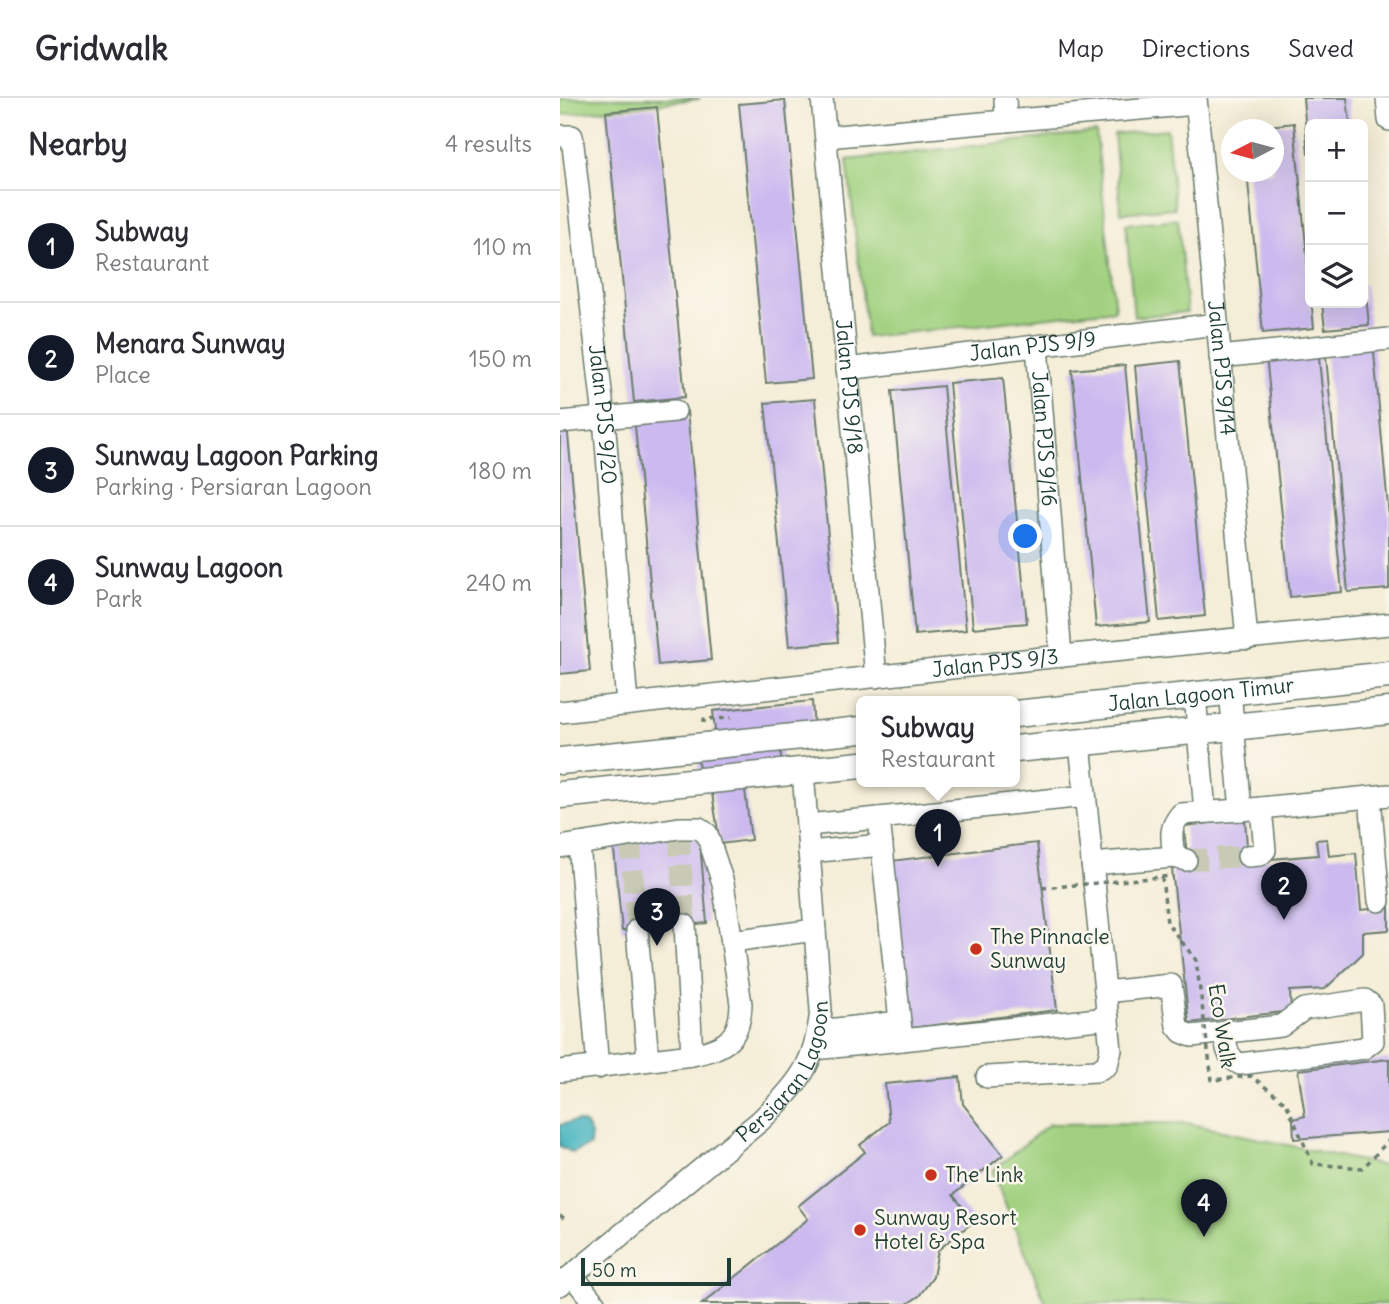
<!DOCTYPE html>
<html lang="en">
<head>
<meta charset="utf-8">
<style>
	:root { --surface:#fff; --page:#f2f2f3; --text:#2b2b33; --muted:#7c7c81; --line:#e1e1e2; --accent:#111827 }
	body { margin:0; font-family:Delius,sans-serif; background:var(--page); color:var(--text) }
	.controls { position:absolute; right:21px; top:21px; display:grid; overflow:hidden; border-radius:10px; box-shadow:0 7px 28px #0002 }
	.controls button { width:63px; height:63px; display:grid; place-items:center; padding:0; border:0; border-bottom:2px solid var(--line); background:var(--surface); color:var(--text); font:35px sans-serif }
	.compass { position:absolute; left:661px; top:21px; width:63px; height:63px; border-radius:50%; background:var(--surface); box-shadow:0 7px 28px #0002; rotate:264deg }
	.scale { position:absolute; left:21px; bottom:18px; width:150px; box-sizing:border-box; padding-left:7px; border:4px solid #1f3d34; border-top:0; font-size:19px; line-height:24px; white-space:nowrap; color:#1f3d34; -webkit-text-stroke:5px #fbf7ec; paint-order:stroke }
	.you { position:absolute; left:466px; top:439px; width:24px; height:24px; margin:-18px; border:5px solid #fff; border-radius:50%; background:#1a73e8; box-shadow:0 0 0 10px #1a73e833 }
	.badge { display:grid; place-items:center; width:46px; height:46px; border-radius:50%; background:var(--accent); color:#fff; font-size:23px; font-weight:700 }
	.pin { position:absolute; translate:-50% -58px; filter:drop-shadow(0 2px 4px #0008) }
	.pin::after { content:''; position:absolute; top:37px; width:24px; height:21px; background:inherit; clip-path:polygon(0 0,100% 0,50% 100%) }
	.popup { position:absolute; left:296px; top:598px; width:164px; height:91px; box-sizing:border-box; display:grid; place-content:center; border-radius:10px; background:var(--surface); filter:drop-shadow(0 2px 5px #0005); font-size:23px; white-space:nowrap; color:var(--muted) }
	.popup b { font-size:26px; color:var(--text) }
	.popup::after { content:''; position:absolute; left:50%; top:100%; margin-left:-14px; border:14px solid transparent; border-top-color:var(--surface) }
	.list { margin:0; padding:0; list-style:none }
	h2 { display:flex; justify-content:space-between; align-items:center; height:91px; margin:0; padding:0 28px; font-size:30px }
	h2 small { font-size:23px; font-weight:400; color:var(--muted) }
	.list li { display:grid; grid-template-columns:46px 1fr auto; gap:21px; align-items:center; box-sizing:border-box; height:112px; padding:0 28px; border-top:2px solid var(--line) }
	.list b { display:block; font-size:26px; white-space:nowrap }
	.list p { margin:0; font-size:23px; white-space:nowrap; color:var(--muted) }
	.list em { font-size:23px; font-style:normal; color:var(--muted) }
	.icon { flex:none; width:38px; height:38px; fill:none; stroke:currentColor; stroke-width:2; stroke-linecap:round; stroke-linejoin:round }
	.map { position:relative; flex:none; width:829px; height:1206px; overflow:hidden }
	header { display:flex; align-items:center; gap:42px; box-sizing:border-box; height:98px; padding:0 35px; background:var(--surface); border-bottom:2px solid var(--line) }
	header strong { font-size:33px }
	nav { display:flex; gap:38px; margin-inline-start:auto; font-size:24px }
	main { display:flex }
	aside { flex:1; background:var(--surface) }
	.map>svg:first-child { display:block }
</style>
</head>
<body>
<header>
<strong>Gridwalk</strong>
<nav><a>Map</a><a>Directions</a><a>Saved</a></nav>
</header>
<main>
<aside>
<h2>Nearby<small>4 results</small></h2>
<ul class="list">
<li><span class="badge">1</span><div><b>Subway</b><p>Restaurant</p></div><em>110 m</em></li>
<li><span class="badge">2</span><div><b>Menara Sunway</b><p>Place</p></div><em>150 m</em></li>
<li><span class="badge">3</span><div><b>Sunway Lagoon Parking</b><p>Parking · Persiaran Lagoon</p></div><em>180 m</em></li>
<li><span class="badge">4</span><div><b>Sunway Lagoon</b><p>Park</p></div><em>240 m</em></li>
</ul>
</aside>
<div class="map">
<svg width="829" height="1206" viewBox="0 0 829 1206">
	<rect width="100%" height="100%" fill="#fbf7ec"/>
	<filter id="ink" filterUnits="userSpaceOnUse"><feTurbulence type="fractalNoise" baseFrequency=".0143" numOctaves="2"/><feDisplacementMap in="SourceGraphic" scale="14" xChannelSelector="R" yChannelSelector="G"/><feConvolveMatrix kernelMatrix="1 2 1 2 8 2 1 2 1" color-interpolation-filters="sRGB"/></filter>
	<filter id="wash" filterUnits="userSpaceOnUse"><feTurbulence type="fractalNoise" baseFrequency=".00686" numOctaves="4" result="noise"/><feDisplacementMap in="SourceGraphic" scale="28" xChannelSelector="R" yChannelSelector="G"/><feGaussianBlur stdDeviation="1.57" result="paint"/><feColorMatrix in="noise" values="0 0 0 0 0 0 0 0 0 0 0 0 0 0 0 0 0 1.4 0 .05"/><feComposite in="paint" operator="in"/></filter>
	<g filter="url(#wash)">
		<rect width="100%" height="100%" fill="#f4edd7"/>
		<g fill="#a1d180" stroke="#60875a" stroke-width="2">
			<polygon points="0,0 138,0 139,1 0,17"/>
			<polygon points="607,31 615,110 561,115 554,36"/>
			<polygon points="536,34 555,212 307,239 287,62"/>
			<polygon points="618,121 627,214 574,219 566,126"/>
			<polygon points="626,1025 829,1069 829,1206 486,1206 432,1073 489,1026"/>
		</g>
		<polygon fill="#45b4bf" stroke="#32787a" stroke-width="2" points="16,1023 25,1026 31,1036 30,1047 13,1055 0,1048 0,1027"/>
		<g id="blocks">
			<g fill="#cbb9ef">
				<polygon points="743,0 787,0 790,26 750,26 750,55 748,55"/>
				<polygon points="225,2 252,281 206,285 179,6"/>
				<polygon points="97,9 125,299 74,304 46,14"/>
				<polygon points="734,25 754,230 703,235 687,74 713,74 713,32 691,32 691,30"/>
				<polygon points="803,187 805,187 809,227 765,231 762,205 803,205"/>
				<polygon points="813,244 829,420 829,491 788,494 765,248"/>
				<polygon points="758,251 782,494 730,499 706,257"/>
				<polygon points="620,263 645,518 599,523 575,268"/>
				<polygon points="565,267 590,524 536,529 512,272"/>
				<polygon points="443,280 467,525 413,530 389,285"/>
				<polygon points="383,288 406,532 355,537 332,293"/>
				<polygon points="255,301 278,544 229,548 205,305"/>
				<polygon points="127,313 151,562 98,567 74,318"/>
				<polygon points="7,326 30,573 0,576 0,327"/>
				<polygon points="252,603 254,631 219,636 223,682 190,685 185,692 191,742 160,746 152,695 140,690 137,645 156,643 153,613"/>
				<polygon points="685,721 688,763 758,757 756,742 767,741 769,758 796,755 801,812 829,809 829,832 803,834 803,855 765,891 730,893 731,913 629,925 612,771 628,769 624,728"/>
				<polygon points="139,733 147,825 62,833 53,742"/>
				<polygon points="477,745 497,912 351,930 331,763"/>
				<polygon points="829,961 829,1034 734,1041 733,1021 745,1018 738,972"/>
				<polygon points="400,979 403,1006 443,1057 393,1097 414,1123 378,1152 373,1179 359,1198 347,1206 142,1206 248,1121 238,1108 305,1054 300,1047 329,1024 325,986"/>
			</g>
		</g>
	</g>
	<g filter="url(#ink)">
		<use href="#blocks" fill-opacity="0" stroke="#6a7b6d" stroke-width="2"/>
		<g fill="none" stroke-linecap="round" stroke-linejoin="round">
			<g stroke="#c9cab6" stroke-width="21" stroke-dasharray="21 10" stroke-linecap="butt">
				<polyline points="119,736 125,827"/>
				<polyline points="70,741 77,832"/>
				<polyline points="626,762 688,758"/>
			</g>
			<g stroke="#6a7b6d" stroke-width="24">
				<g id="minor">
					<path id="s1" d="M262,0L316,579"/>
					<polyline points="445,0 446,23"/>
					<path id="s2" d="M636,0L687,541"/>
					<polyline points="827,0 829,22"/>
					<path id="s3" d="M0,38H12L44,320L67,606"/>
					<polyline points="266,39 636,6"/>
					<path id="s4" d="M477,248L501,558"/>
					<polyline points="660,259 829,241"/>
					<path id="s5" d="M287,271L657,226"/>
					<polyline points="0,324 115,313"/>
					<polyline points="670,593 681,712"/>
					<polyline points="635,597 645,714"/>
					<path id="s6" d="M0,614L482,560L829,526"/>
					<polyline points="525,698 319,720 340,924 342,942 548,920"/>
					<polyline points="810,699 819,803"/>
					<polyline points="247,727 319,720"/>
					<polyline points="19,746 38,970"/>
					<path d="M0,749L119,730H139L147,736L163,785L181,906C180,942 165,950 132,957L0,973"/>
					<polyline points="249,754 322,747"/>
					<polyline points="688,758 700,757 705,752 701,710"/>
					<path d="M614,759C612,740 608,731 621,716L681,712L829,697"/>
					<polyline points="532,766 614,759 626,762"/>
					<polyline points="125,827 132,957"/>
					<polyline points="77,832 88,962"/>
					<polyline points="172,843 255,832"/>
					<path d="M545,894L611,887L617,928L622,934L632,938L721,928L744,911L805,902L811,907L813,943L804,950L680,966C666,959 666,948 665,934"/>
					<polyline points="258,933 340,924"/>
					<polyline points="254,951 342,942"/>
					<polyline points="427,979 536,973 547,967 551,952 520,645"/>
					<polyline points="12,1177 35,1206"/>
					<path id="s7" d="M0,1187L200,1023C239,985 255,968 261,912L243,673"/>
				</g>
			</g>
			<g stroke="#6a7b6d" stroke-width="29">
				<g id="major">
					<path id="s8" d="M455,616L829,577"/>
					<polyline points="455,651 829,613"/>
					<polyline points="0,663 301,632"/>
					<polyline points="0,697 301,667"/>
				</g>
			</g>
			<g stroke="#6a7b6d" stroke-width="3.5" stroke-dasharray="5 5" stroke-linecap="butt">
				<polyline points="144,625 144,621 171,620"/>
				<polyline points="0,1117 7,1123"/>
			</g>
			<use href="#minor" stroke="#fff" stroke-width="21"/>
			<use href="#major" stroke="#fff" stroke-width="26"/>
			<g stroke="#6a7b6d" stroke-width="3.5" stroke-dasharray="5 5" stroke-linecap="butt">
				<polyline points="602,779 607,825 636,862 652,982 691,978 726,1005 753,1066 803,1070 829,1042"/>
				<polyline points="482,790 613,778"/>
			</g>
		</g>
	</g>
	<g fill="#c8321e" stroke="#fbf7ec" stroke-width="2.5">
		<circle cx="416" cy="851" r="7"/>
		<circle cx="371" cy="1077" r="7"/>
		<circle cx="300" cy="1132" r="7"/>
	</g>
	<g text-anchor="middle" stroke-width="5" stroke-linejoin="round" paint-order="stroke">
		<g font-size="21" fill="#1f3d34" stroke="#fbf7ec">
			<text dy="7" stroke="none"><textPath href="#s5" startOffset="187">Jalan PJS 9/9</textPath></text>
			<text dy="7" stroke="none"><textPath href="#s2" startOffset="271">Jalan PJS 9/14</textPath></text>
			<text dy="7" stroke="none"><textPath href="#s1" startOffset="290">Jalan PJS 9/18</textPath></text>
			<text dy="7" stroke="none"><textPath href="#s3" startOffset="292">Jalan PJS 9/20</textPath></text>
			<text dy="7" stroke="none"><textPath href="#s4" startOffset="93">Jalan PJS 9/16</textPath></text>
			<text dy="7" stroke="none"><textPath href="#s6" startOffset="438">Jalan PJS 9/3</textPath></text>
			<text dy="7" stroke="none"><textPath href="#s8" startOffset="187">Jalan Lagoon Timur</textPath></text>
			<text transform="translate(662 928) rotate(81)" y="7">Eco Walk</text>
			<text dy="7" stroke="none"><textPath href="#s7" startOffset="315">Persiaran Lagoon</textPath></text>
		</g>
		<g font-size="21" fill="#1f3d34" stroke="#fbf7ec" text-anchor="start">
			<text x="430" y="846">The Pinnacle<tspan x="430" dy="24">Sunway</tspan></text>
			<text x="385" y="1084">The Link</text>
			<text x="314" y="1127">Sunway Resort<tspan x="314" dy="24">Hotel &amp; Spa</tspan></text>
		</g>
	</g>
</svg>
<div class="controls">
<button>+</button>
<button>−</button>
<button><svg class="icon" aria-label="layers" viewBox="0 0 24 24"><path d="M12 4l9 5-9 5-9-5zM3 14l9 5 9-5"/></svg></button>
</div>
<svg class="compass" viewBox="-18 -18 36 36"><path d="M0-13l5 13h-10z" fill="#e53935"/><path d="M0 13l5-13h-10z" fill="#7c7c81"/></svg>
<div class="scale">50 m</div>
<div class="you"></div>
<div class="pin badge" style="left:378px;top:769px">1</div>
<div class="popup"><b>Subway</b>Restaurant</div>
<div class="pin badge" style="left:724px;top:822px">2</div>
<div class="pin badge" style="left:97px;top:848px">3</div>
<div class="pin badge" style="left:644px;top:1139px">4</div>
</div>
</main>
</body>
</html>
